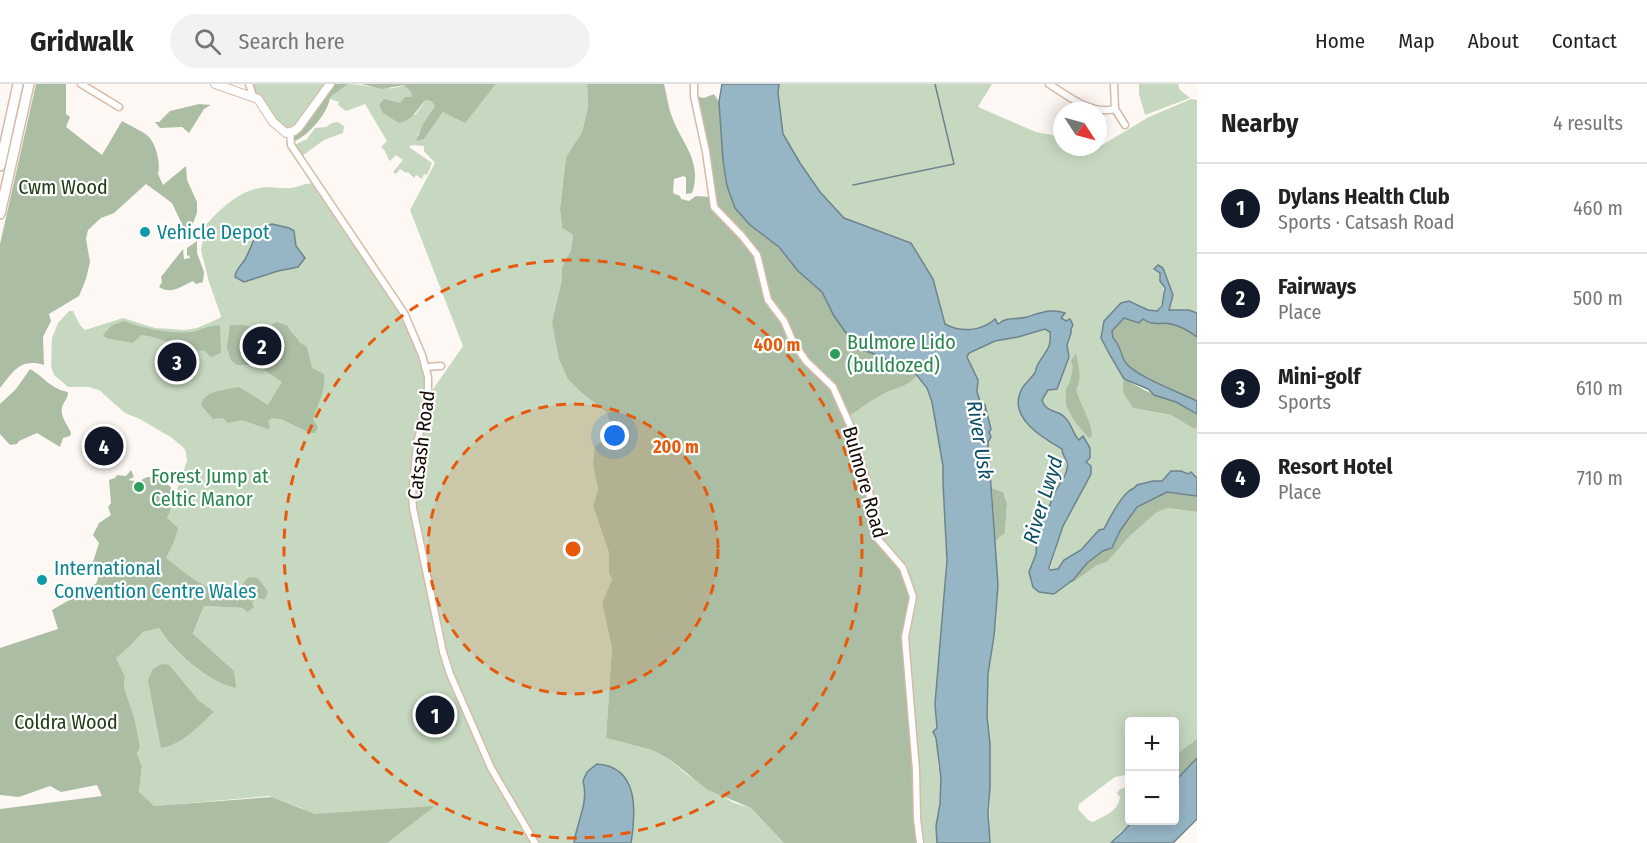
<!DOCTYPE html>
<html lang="en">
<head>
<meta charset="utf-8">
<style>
	:root { --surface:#fff; --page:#f2f2f2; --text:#222; --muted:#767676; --line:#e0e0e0; --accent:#111827 }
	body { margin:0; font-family:"Fira Sans Condensed",sans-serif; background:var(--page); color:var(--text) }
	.controls { position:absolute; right:18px; bottom:18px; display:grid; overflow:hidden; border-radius:6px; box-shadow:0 3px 15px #0003 }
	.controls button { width:54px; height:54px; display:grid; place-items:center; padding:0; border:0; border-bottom:2px solid var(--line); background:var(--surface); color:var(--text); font:30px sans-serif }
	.compass { position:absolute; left:1053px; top:18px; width:54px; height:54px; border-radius:50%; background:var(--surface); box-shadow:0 3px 15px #0003; rotate:126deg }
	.you { position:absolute; left:615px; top:352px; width:21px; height:21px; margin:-15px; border:4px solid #fff; border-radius:50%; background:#1a73e8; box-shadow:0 0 0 9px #1a73e833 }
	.badge { display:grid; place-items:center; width:39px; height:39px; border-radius:50%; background:var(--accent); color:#fff; font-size:20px; font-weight:700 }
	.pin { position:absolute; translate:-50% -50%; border:3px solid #fff; box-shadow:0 2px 6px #0006 }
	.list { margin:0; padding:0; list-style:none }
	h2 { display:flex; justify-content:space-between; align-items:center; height:78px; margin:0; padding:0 24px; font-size:26px }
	h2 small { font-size:20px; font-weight:400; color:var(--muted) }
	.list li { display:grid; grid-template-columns:39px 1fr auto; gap:18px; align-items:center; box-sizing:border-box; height:90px; padding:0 24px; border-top:2px solid var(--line) }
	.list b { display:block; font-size:22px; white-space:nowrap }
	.list p { margin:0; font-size:20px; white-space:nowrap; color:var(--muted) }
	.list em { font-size:20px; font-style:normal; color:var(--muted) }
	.icon { flex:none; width:33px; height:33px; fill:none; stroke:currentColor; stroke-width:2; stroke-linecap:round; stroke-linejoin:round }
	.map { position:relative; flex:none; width:1197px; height:759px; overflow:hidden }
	header { display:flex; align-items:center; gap:36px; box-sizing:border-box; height:84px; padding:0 30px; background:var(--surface); border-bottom:2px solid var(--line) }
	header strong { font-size:28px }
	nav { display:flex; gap:33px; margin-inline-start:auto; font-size:21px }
	.search { width:420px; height:54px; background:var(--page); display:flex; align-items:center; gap:15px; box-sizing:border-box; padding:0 21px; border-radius:33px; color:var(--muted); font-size:22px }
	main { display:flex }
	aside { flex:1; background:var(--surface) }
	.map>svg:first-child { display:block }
</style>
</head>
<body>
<header>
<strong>Gridwalk</strong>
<div class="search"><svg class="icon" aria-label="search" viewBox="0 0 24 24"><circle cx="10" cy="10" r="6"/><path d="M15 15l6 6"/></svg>Search here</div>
<nav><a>Home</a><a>Map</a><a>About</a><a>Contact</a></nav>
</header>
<main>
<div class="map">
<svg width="1197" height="759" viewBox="0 0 1197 759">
	<rect width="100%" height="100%" fill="#fef8f4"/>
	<g fill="#c6d8c0" fill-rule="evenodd">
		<path d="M252,0H327L297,41L289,46C274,42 258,14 252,0Z"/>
		<path d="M348,0C366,0 387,9 404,1L411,8L413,13L400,20L384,15L415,31L426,16L431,17L435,22L417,52L424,55L443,28L465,38L496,0H587L588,23L582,48L566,73L560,124L562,144L573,151L571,166L562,183V195L552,238L583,310L607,329L613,351L593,381L598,405L593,422L609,469V489L612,495L602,519L612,564L606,654L652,666L669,675L686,690L734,719L751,724L784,759H343L336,743L301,724L269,712L145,723L139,708L142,682L137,670L140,663L135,636L124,603L125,593L115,574L129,563L143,548L159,544C172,568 208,598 235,603L234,587L193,551L204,522L243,524L268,507L258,494L240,501L233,510C202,504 190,493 165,474L174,458L167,434L187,377L186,369L184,364L172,354L140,335L125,329L99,306L89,303H68L54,291L51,282L52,254L58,239L69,227H73L80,241L85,246L123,234L155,244L185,246L197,244L220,234L221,232L209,198L201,166L203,155L199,148C219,127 237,105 267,103C275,103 283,105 291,104C298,103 306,99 313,99L404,229L422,271L429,311L463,262L410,126L435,79L424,67V62L411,61L409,63L432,79L427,91L424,90L422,95L416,91L414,94L408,88L406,89L400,85L396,90L393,88L403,76L396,71L390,77C386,72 387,67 381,63L387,57L365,20L346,27L338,21L339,18L330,15L329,13Z"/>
		<path d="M779,0H992L978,23L1036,48L1062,53V63H1098V61H1102L1149,33L1191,15L1197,16V229L1189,226H1169L1173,210L1163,184C1154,199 1174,206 1157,227L1148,226L1133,218L1101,247V254L1124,295C1119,307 1127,314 1133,324L1171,331L1194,345L1197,344V394L1193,389L1165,392L1162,397C1132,395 1117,422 1104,445L1099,446L1081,466L1064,476L1058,485L1050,486L1063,442L1091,390L1086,379L1082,353L1079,356C1072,349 1073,339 1065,332C1057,326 1045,328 1042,316L1048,306L1057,305L1069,273L1067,261L1071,250L1070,235L1067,237L1061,234L1064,230C1051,224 1040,229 1027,233C1022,235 1014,233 1008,235C986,240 968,253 944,240L933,195L911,159L844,134L820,108L799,79L783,50L778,9Z"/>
		<polygon points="1139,0 1178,0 1180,6 1190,14 1145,31 1139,10"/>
		<polygon points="338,38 344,42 343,49 324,56 302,72 294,61 307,55 315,44 326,43 332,39"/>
		<path d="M1045,245L1050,248C1052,268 1034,290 1021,305L1029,342L1062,365L1067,384L1061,398L1051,414V418L1037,451L1036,470L1029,488L1033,503L1039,508L1054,510L1068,500L1074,498L1097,481L1107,478L1130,452L1156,429L1167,424L1197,428V655L1175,671L1174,638H1130V736L1132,737L1131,741L1120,748L1111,759H990L989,752L990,693L987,632L988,590L994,552L998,501L994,461L995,457L1005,449L1007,419L1003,408L992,404L988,358L989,336L985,321L980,317L977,308L978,296L967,273L969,269L995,257L1018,253ZM1125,691L1127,703L1120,705L1117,709L1120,713C1118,728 1105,731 1093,738L1088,736L1078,725L1079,720L1115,693Z"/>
		<path d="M918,291L927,304L932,318L942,369L947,454L944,518L935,620L938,681L941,694L940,720L936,742L937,759H920L877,454L847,334C858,326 869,318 880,312C896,302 904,306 918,291Z"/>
	</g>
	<g fill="#abbea4">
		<path d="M36,0H66V30L70,33L66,43L102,71L122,37C130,42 141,46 148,52C156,59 161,81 158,90L163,101L186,82L187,96L197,118V129L193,139L185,147L172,119L146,100L114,129L101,134L88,146L86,155L90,178L86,195L79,212L49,230L51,237L43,253L44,281C20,274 14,287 0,304V160Z"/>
		<path d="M334,0H348L330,13C329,28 308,52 295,57V51Z"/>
		<path d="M361,0H496L465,39L443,28L424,55L416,57L423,40L435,22L431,17L426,16C416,26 413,36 399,39L383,29L379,21L384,15L400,19L405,13H412L411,8L404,1L382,5Z"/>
		<path d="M587,0H664C667,11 668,23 672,33C682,60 703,78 692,109L686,110V94L684,92L674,95L673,109L680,112L681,115L689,117L696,112L712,113L694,12L704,14L714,10L719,18L723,76L727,102L735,124L750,141L779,163L798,187L822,208L834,232L857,264L883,273L888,277L900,278L912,285L918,291C904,306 896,302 880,312C869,318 858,326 847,334L868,401L877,454L903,484L913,513L905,553L920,759H784L751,724L708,706L669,675L652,666L606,654L612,564L602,519L612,495L609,489V469L593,422L598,405L593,381L595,362L613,351L607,329L583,310L568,295L559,275L552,238L562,195V183L571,166L573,151L562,144L560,124L566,73L582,48L588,23Z"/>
		<polygon points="199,20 211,21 204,25 189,49 182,43 160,44 155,38 159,38 170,27"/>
		<path d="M197,157V169L204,188L203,198L196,200L193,197C181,202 172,211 159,203L162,198L161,193L183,165L184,175L190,174L189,171L187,172V164Z"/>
		<path d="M1124,234L1139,239L1142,235C1152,242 1160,238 1171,240C1181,242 1189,247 1197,253V317C1181,309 1135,292 1126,279C1120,271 1121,261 1113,254L1112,247Z"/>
		<path d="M124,237C146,245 168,250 192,248C202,246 211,240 220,242L221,269L211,273L205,267L194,266L149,252L141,251L133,259L106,254L103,251L112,241Z"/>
		<path d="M277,238L288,242C290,249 296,251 299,258L307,263L312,284L324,290C326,307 318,319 313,335L318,344L315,349H310L281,335L272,334L268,337L270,343L268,345L242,336L228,339L223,334L213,335L201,321C204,306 226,306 239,303L268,321L282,298L260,283L262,277L274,276L276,273L273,267L278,259L270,256L265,245Z"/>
		<path d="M230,241C237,242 243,239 250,243V260L253,276L248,281H237L231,276L227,264Z"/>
		<path d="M1076,269C1078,280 1083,297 1076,305C1080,321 1092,337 1092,353L1089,354L1075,338L1066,321V305L1070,298L1073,283L1071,277Z"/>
		<path d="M30,285C44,293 51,305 68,308C68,315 64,317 62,323C60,333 68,341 71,349L70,352L63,354L60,363L37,349L19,357L17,360L10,361L0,350V320L16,305Z"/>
		<path d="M1124,295C1136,301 1147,308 1158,312C1172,317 1186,321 1197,330V344L1194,345L1171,331L1133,324C1127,314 1119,307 1124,295Z"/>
		<path d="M131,386L134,393L128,396L139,398C149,388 160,395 171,403L170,427L167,434L178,444L174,458L166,474C189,492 203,505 233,510L249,493L258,494L268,507L265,515L257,514L252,519L254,523L247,528L243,524L204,522L193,550L234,587L236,604C208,598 173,568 159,544L143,548L129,563L116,574L125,593L124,603L135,636L140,663L137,670L142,682L139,708L154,722L272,713L315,730L435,722L387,759H0V725L102,712L97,701L61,708L50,702L19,713L0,711V564L58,545L52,526L71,515L82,504L96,500L100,488L92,481L99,459L93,451L99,439L111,431L108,423L111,419L109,396L115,394L117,391L126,392Z"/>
		<polygon points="992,404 1003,408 1007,419 1005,449 995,457"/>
		<polygon points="1167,408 1197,412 1197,428 1167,424 1156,429 1130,452 1107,478 1097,481 1074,498 1068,500 1087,479 1103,467 1112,464 1120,447 1137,423"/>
		<path d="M162,580L169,581L198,616L214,628C197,643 183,660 161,664L148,596L153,585Z"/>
		<polygon points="1197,655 1197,674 1175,697 1175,671"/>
	</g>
	<g fill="#96b6c6" stroke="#6f838c" stroke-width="1.5">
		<path d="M722,0H779L778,9L783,50L800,79L820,108L844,134L911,159L933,195L945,240C961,249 982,247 995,235L998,240C1007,232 1016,236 1027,233C1040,229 1051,224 1065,229L1061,234L1066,237L1070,235L1073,241L1071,245V249L1067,261L1069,273L1057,305L1048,306L1042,316C1045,327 1054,326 1062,331C1072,337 1071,348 1079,356L1083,352L1090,364V374L1086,378L1091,382V390L1063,442L1049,484L1050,486L1058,485L1064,476L1081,466L1099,446L1104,445C1109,435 1120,414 1129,407C1132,405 1135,404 1137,401L1153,397H1162L1171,387H1181L1188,390L1191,388L1197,394V412L1167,408L1137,423L1120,447L1112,464L1103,467L1087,479L1074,495L1054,510L1039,508L1033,503L1029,488L1036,470L1037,451L1051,418V414C1056,405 1070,389 1067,378C1065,373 1062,371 1062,365C1043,354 1010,335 1020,309C1022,301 1029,297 1034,290C1036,288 1036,284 1037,282C1044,268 1052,266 1050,248L1045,245L1018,253L995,257L969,269L967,273L978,296L977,308L980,317L985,321L991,345L989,348L991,353L988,358L998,501L994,552L988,590L987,632L990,660V703L988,729L990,759H937L936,742L940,720L941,694L936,654L933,648L937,644L935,620L947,476L943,399V382L932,318L927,304L912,285L900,278L888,277L883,273L857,264L834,232L822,208L798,187L779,163L750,141L735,124L727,102L723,76L719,18Z"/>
		<path d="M272,140L289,144L294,147L296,162L305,174L298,183L278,187L244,198L235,193C235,186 240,183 244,177C253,163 253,145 272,140Z"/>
		<path d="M1158,181L1163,184L1173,211L1169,226H1189L1197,229V253C1189,247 1181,242 1171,240C1160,238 1152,242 1143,235L1139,239L1124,234L1112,247L1113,254C1121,261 1120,271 1126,279C1135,292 1181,309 1197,317V330L1176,318L1154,311L1148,305L1124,295L1111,273L1101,254L1104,237L1121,219L1129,217L1148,226L1157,227L1162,222L1165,204L1160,197V189L1154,185Z"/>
		<path d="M1197,674V735L1173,759H1111C1116,753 1130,743 1132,737L1174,736L1175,697Z"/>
		<path d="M597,680C639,683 636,727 631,759H574C577,737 589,719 583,697L587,688Z"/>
	</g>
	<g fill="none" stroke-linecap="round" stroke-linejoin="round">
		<polyline stroke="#6f838c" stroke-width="1.5" points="853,101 954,80 935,0"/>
		<g stroke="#d6baa7" stroke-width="9">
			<g id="minor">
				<polyline points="81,0 119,23"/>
				<polyline points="249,0 253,12"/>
				<polyline points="694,0 694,12 706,68 714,123 742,152 757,171 768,216 784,237 793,258 806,277 833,303 850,341 868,401 877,454 903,484 913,513 905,553 916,686 917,734 920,759"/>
				<path d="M1049,0C1069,13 1091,31 1115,25L1114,0"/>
				<polyline points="1115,25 1125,41"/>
				<polyline points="290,48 291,61 295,67 404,229 422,271 428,293 428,312 417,360 412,411 413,424 443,568 450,590 491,684 535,759"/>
				<polyline points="425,283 441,282"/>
			</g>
		</g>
		<g stroke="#d6baa7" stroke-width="10">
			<polyline id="major" points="215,0 258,15 273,38 286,49 294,47 298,44 330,0"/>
		</g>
		<g stroke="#d6baa7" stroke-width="12">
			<g id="highway">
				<polyline points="0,82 18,0"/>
				<polyline points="0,130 29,0"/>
			</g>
		</g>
		<use href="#minor" stroke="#fff" stroke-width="6"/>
		<use href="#major" stroke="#fff" stroke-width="8"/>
		<use href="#highway" stroke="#fff" stroke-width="9"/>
	</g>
	<circle cx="573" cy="465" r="145" fill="#e8590c" fill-opacity=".12"/>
	<g fill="none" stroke="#e8590c" stroke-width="3" stroke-dasharray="10 8">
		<circle cx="573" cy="465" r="145"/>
		<circle cx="573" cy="465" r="289"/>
	</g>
	<g fill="#0f9aa8" stroke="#fff" stroke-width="2">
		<circle cx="145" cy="148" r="6"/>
		<circle cx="42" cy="496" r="6"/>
	</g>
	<g fill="#2e9e5b" stroke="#fff" stroke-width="2">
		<circle cx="835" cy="270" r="6"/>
		<circle cx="139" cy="403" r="6"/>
	</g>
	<g text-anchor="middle" stroke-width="4.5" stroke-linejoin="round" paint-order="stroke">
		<g font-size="20" fill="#203c15" stroke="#fff">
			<text x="63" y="110">Cwm Wood</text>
			<text x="66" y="645">Coldra Wood</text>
		</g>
		<g font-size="20" fill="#0d838f" stroke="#fff" text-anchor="start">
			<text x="157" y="155">Vehicle Depot</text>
			<text x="54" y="491">International<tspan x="54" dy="23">Convention Centre Wales</tspan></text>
		</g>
		<g font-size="20" fill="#27864d" stroke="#fff" text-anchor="start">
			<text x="847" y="265">Bulmore Lido<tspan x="847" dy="23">(bulldozed)</tspan></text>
			<text x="151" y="399">Forest Jump at<tspan x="151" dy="23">Celtic Manor</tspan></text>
		</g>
		<g font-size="20" fill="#140b05" stroke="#fff">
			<text transform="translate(421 361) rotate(-83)" y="7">Catsash Road</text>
			<text transform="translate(865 398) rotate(74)" y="7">Bulmore Road</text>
		</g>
		<g font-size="21" font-style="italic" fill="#0b4d64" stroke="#fff">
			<text transform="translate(980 356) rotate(81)" y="7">River Usk</text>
			<text transform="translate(1043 416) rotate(-73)" y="7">River Lwyd</text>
		</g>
	</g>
	<circle cx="573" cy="465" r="9" fill="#e8590c" stroke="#fff" stroke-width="3"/>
	<g font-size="18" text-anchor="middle" font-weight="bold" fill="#e8590c" stroke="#fff" stroke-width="4.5" stroke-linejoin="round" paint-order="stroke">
		<text x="777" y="267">400 m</text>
		<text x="676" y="369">200 m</text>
	</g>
</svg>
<div class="controls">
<button>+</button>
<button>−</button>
</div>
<svg class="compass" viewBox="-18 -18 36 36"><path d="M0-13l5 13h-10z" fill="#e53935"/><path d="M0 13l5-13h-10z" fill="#767676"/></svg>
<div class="you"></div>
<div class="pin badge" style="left:435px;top:631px">1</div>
<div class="pin badge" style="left:262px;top:262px">2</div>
<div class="pin badge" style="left:177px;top:278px">3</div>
<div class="pin badge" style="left:104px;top:362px">4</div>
</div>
<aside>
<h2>Nearby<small>4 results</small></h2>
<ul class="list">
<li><span class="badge">1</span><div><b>Dylans Health Club</b><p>Sports · Catsash Road</p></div><em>460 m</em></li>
<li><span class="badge">2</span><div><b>Fairways</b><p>Place</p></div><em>500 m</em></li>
<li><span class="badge">3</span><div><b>Mini-golf</b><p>Sports</p></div><em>610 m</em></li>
<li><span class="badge">4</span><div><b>Resort Hotel</b><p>Place</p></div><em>710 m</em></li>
</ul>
</aside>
</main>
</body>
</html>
